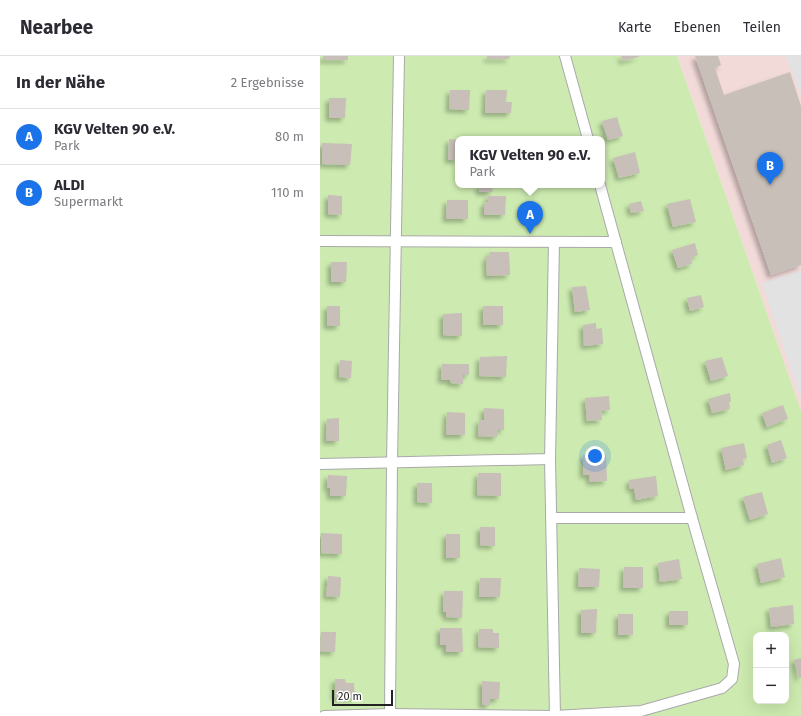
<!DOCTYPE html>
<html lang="de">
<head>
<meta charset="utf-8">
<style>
	:root { --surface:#fff; --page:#f2f2f3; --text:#2b2b33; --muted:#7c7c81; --line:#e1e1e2; --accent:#1a73e8 }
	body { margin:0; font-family:"Fira Sans",sans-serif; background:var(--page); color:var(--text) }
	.controls { position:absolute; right:12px; bottom:12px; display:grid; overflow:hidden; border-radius:8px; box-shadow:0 4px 16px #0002 }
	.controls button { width:36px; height:36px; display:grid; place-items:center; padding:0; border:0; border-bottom:1px solid var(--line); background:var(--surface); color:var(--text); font:20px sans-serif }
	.scale { position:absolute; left:12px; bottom:10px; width:61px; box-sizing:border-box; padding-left:4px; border:2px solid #222; border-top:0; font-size:11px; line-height:14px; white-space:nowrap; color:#222; -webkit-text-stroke:3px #fff; paint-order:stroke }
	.you { position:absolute; left:275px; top:400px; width:14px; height:14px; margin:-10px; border:3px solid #fff; border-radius:50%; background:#1a73e8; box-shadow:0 0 0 6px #1a73e833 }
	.badge { display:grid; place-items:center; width:26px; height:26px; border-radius:50%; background:var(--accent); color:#fff; font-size:13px; font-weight:700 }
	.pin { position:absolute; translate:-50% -33px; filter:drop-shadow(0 1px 2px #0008) }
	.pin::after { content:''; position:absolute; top:21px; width:14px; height:12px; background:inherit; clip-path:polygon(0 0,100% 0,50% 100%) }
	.popup { position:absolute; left:135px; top:80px; width:150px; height:52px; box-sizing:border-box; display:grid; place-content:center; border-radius:8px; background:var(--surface); filter:drop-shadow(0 1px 3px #0005); font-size:13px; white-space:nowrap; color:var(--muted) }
	.popup b { font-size:15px; color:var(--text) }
	.popup::after { content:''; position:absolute; left:50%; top:100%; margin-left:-8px; border:8px solid transparent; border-top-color:var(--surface) }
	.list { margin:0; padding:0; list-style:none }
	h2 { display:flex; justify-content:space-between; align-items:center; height:52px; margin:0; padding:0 16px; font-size:17px }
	h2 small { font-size:13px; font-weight:400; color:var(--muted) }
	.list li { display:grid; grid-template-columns:26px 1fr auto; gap:12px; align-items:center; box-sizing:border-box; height:56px; padding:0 16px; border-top:1px solid var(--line) }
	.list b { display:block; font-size:15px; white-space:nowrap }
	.list p { margin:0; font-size:13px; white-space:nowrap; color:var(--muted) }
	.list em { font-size:13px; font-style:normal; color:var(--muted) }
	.map { position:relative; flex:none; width:481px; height:660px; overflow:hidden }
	header { display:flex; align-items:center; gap:24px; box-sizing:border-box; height:56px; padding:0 20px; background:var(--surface); border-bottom:1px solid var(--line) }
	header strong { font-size:19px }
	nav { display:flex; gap:22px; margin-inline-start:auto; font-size:14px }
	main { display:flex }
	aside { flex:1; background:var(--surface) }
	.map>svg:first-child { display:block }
</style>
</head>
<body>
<header>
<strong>Nearbee</strong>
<nav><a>Karte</a><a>Ebenen</a><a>Teilen</a></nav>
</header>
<main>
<aside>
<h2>In der Nähe<small>2 Ergebnisse</small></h2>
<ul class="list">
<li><span class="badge">A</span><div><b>KGV Velten 90 e.V.</b><p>Park</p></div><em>80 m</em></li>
<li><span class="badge">B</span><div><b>ALDI</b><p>Supermarkt</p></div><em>110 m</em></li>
</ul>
</aside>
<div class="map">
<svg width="481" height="660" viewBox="0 0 481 660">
	<defs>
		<filter id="shadow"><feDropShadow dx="-3.5" dy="3.5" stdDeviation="2" flood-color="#0004"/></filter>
	</defs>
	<rect width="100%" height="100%" fill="#f2efe9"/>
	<polygon fill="#f2dad9" points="357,0 481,0 481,355"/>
	<path fill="#cdebb0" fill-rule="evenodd" d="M0,0H357L481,355V660H0ZM138,83H282V129H138ZM436,579H466V645H436Z"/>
	<g fill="#e2e2e2">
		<polygon points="466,0 481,0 481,40 472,15"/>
		<polygon points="481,214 481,343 442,227"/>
	</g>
	<g fill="#c7bfb8" filter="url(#shadow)">
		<rect x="3" y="0" width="25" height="4"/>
		<polygon points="167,0 190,0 189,3 167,3"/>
		<polygon points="301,0 319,0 319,1 302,5"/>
		<polygon points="375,0 398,0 401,9 395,12 404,39 470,16 481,50 481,209 451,219"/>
		<polygon points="130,34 150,34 149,54 129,53"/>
		<polygon points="166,34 187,34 186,46 192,46 191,57 165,57"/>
		<polygon points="9,42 26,42 25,62 9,62"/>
		<polygon points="297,61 303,80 288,84 282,65"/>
		<polygon points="129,83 138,84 138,104 128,104"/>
		<polygon points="2,87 32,88 30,109 2,108"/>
		<polygon points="315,96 320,117 299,122 293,102"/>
		<polygon points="159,129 173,129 172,136 159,136"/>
		<polygon points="8,139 22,140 22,159 8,158"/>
		<polygon points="168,140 186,140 185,159 164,159 164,147 168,146"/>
		<polygon points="370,143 376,166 353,171 347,148"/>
		<polygon points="127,144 148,144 148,163 126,163"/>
		<polygon points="321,145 324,155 311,157 309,148"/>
		<polygon points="375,187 378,199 371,202 372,208 358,212 352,194"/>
		<polygon points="169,196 189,196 190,219 167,220 166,201 170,201"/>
		<polygon points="11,206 27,206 26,226 11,226"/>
		<polygon points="266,230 270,254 255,256 252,231"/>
		<polygon points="381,239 384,251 370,255 367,242"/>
		<rect x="7" y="250" width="13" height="20"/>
		<rect x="163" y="250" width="20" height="19"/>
		<polygon points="142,257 142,280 123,279 123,258"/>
		<polygon points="276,267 276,273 282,272 283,288 264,290 263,269"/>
		<polygon points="187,300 186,321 159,320 160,301"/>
		<polygon points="402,301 408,320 391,325 385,305"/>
		<polygon points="20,304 32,305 31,322 19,321"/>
		<polygon points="122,308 149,308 149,319 143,319 143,328 131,327 130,324 121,324"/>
		<polygon points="410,337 411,345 409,346 410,353 392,357 388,343"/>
		<polygon points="289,340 290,354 281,355 282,364 267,365 265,342"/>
		<polygon points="463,349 468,363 447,371 442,357"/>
		<polygon points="164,352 184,353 184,374 178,374 177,381 158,380 159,364 164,364"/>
		<polygon points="127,356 145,357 145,379 126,379"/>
		<polygon points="19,362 19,385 6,385 7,363"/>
		<polygon points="461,384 467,402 452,407 447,389"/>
		<polygon points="424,387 427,402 423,403 424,409 406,414 401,392"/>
		<polygon points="263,399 286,399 287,425 270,426 269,419 263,419"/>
		<polygon points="158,417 181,417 181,440 157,439"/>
		<polygon points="8,419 27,420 26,440 10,440 10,432 7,432"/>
		<polygon points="336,420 338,440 316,444 314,432 310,433 309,424"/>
		<polygon points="97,427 112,427 112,447 97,446"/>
		<polygon points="442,436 448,458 430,464 423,441"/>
		<polygon points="160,471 175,471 175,490 160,489"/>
		<polygon points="1,477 22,478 22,498 1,497"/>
		<rect x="126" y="478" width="14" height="24"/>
		<polygon points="461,502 465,521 441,527 437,508"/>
		<polygon points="359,503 362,523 340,526 338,507"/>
		<polygon points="304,511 323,511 323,532 303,532"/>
		<polygon points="259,512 280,513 279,531 258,531"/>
		<polygon points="8,520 21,521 20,541 6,540"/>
		<polygon points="160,522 181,522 180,541 159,541"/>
		<polygon points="124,535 143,535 142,562 126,561 126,556 123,556"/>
		<polygon points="473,549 474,568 451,571 449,552"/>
		<polygon points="277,553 276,577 261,577 261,554"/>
		<rect x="349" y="555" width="19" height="14"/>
		<rect x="298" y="558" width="15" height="21"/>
		<polygon points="120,572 142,572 143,596 126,596 126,589 120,589"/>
		<polygon points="159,573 173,573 173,577 179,577 179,592 158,591"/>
		<polygon points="1,576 16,576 15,596 0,595"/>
		<polygon points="481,602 481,622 479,622 474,604"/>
		<polygon points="15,623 25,623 26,627 34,627 35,642 15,642"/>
		<polygon points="162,625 180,626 179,643 170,643 170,649 162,649"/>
	</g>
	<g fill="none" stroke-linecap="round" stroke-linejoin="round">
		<g stroke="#a9a9a9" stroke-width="12">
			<g id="service">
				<polyline points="245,0 268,83"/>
				<polyline points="0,185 296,186"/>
				<polyline points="234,186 230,403 235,660"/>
				<polyline points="0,408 230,403"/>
				<polyline points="231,462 372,462"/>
				<polyline points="70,658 72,407 79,0"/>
				<polyline points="4,660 70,658 235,660 321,655 402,632 412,623 414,608 372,462 280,129"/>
			</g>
		</g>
		<use href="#service" stroke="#fff" stroke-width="10"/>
	</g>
</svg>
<div class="controls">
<button>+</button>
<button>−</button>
</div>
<div class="scale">20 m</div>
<div class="you"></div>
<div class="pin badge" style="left:210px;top:178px">A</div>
<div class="popup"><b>KGV Velten 90 e.V.</b>Park</div>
<div class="pin badge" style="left:450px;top:129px">B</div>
</div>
</main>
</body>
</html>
